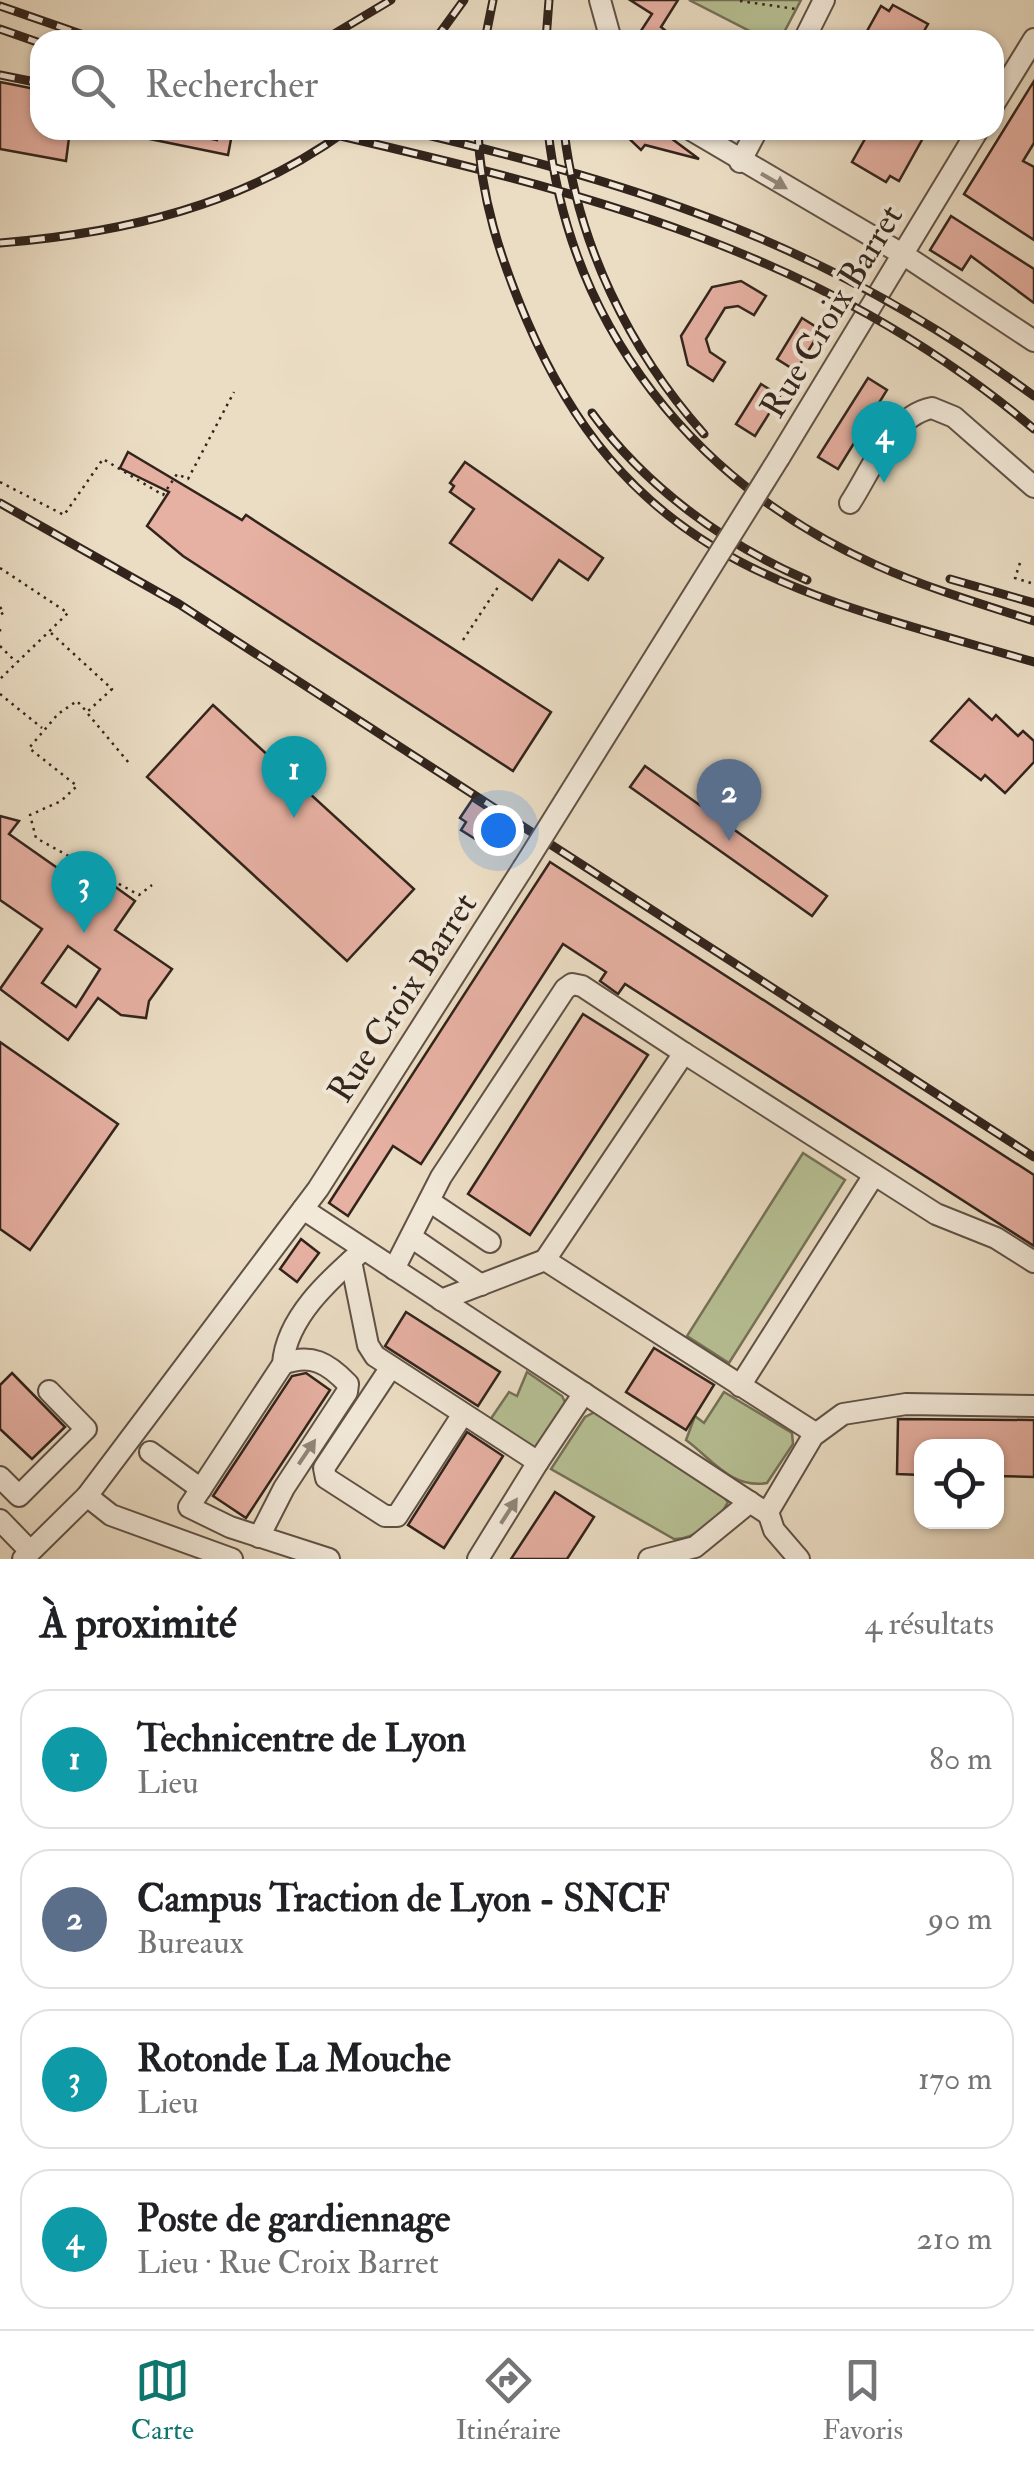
<!DOCTYPE html>
<html lang="fr">
<head>
<meta charset="utf-8">
<style>
	:root { --surface:#fff; --page:#f6f6f6; --text:#202124; --muted:#757577; --line:#e0e0e0; --accent:#0f766e }
	body { margin:0; font-family:"IM FELL Double Pica",serif; background:var(--page); color:var(--text) }
	.controls { position:absolute; right:30px; bottom:30px; display:grid; overflow:hidden; border-radius:20px; box-shadow:0 2px 8px #0004 }
	.controls button { width:90px; height:90px; display:grid; place-items:center; padding:0; border:0; border-bottom:2px solid var(--line); background:var(--surface); color:var(--text); font:50px sans-serif }
	.you { position:absolute; left:498px; top:830px; width:35px; height:35px; margin:-25px; border:8px solid #fff; border-radius:50%; background:#1a73e8; box-shadow:0 0 0 15px #1a73e833 }
	.badge { display:grid; place-items:center; width:65px; height:65px; border-radius:50%; background:var(--accent); color:#fff; font-size:32px; font-weight:700 }
	.pin { position:absolute; translate:-50% -82px; filter:drop-shadow(0 2px 5px #0008) }
	.pin::after { content:''; position:absolute; top:52px; width:35px; height:30px; background:inherit; clip-path:polygon(0 0,100% 0,50% 100%) }
	.list { margin:0; padding:0; list-style:none }
	h2 { display:flex; justify-content:space-between; align-items:center; height:130px; margin:0; padding:0 40px; font-size:42px }
	h2 small { font-size:32px; font-weight:400; color:var(--muted) }
	.list li { display:grid; grid-template-columns:65px 1fr auto; gap:30px; align-items:center; box-sizing:border-box; height:140px; margin:0 20px 20px; padding:0 20px; border:2px solid var(--line); border-radius:30px }
	.list b { display:block; font-size:38px; white-space:nowrap }
	.list p { margin:0; font-size:32px; white-space:nowrap; color:var(--muted) }
	.list em { font-size:32px; font-style:normal; color:var(--muted) }
	.icon { flex:none; width:55px; height:55px; fill:none; stroke:currentColor; stroke-width:2; stroke-linecap:round; stroke-linejoin:round }
	.map { position:relative; flex:none; width:1034px; height:1559px; overflow:hidden }
	.search { position:absolute; background:var(--surface); box-shadow:0 2px 8px #0004; left:30px; right:30px; top:30px; height:110px; display:flex; align-items:center; gap:25px; box-sizing:border-box; padding:0 35px; border-radius:30px; color:var(--muted); font-size:38px }
	.sheet { height:770px; background:var(--surface) }
	nav { display:flex; justify-content:space-around; align-items:center; box-sizing:border-box; height:140px; border-top:2px solid var(--line); background:var(--surface); font-size:28px; color:var(--muted) }
	nav a { display:grid; justify-items:center; gap:5px }
	nav .on { color:var(--accent) }
	.map>svg:first-child { display:block }
</style>
</head>
<body>
<div class="map">
<svg width="1034" height="1559" viewBox="0 0 1034 1559">
	<rect width="100%" height="100%" fill="#ebddc4"/>
	<filter id="stains"><feTurbulence type="fractalNoise" baseFrequency=".002" numOctaves="4"/><feColorMatrix values="0 0 0 0 .2 0 0 0 0 .09 0 0 0 0 .02 0 0 0 .5 -.17"/></filter>
	<radialGradient id="worn" r=".72"><stop offset=".6" stop-color="#630" stop-opacity="0"/><stop offset="1" stop-color="#630" stop-opacity=".3"/></radialGradient>
	<g fill="#b7c195" stroke="#747258" stroke-width="2.5">
		<polygon points="689,0 801,0 780,40 767,40"/>
		<polygon points="803,1153 845,1180 729,1363 687,1336"/>
		<polygon points="527,1372 562,1396 566,1404 533,1452 488,1423 509,1392 517,1396"/>
		<path d="M724,1392L792,1433L793,1444L767,1483C731,1489 712,1459 686,1440L695,1416L704,1423Z"/>
		<path d="M595,1412L720,1493L728,1502C719,1520 694,1540 674,1539L551,1469L585,1417Z"/>
	</g>
	<g fill="#e6b0a2" stroke="#32241c" stroke-width="2.5" fill-rule="evenodd">
		<polygon points="630,0 678,0 661,27 677,40 635,40 652,14"/>
		<polygon points="893,5 928,24 919,40 862,40 881,6 889,11"/>
		<polygon points="1034,81 1034,143 1023,161 1034,167 1034,240 964,194"/>
		<polygon points="0,82 40,90 40,130 70,130 66,161 0,149"/>
		<polygon points="136,130 167,130 217,140 219,131 232,134 228,155 135,136"/>
		<polygon points="620,130 653,130 660,137 664,133 699,159 645,145 641,150"/>
		<polygon points="870,130 909,130 923,138 899,181 890,176 886,182 852,162"/>
		<polygon points="951,216 1034,269 1034,303 971,256 962,270 930,250"/>
		<polygon points="741,281 766,296 754,315 738,306 725,308 706,339 710,352 725,362 713,381 688,365 681,336 712,287"/>
		<polygon points="802,318 821,330 796,371 777,359"/>
		<polygon points="868,378 887,390 838,469 818,457"/>
		<polygon points="761,384 780,396 755,436 736,424"/>
		<polygon points="128,452 242,520 246,515 551,712 513,771 183,556 147,526 169,492 120,468"/>
		<polygon points="465,462 603,558 588,580 559,560 532,600 450,543 474,509 450,492 454,486 450,483"/>
		<polygon points="969,699 992,720 996,715 1018,736 1023,731 1034,741 1034,762 1005,793 985,775 981,780 931,741"/>
		<polygon points="213,705 414,889 347,961 147,777"/>
		<polygon points="645,766 827,896 812,916 630,787"/>
		<polygon points="472,800 512,826 491,849 461,830 466,822 460,818"/>
		<path d="M0,816L19,821L9,834L86,888L96,873L135,901L115,930L172,969L149,1001L146,1018L121,1015L98,998L68,1040L0,989L42,929L0,900ZM68,946L100,969L76,1007L42,983Z"/>
		<polygon points="550,862 1034,1175 1034,1246 625,984 618,994 600,981 606,972 563,944 421,1164 393,1146 348,1216 329,1203"/>
		<polygon points="583,1014 648,1055 530,1235 468,1194"/>
		<polygon points="0,1042 118,1124 30,1250 0,1229"/>
		<polygon points="301,1239 319,1253 297,1282 280,1269"/>
		<polygon points="406,1312 500,1372 478,1406 385,1346"/>
		<polygon points="654,1348 714,1385 686,1430 626,1392"/>
		<polygon points="12,1373 65,1427 32,1459 0,1429 0,1385"/>
		<polygon points="306,1373 330,1390 246,1518 213,1496 292,1376"/>
		<polygon points="898,1419 1034,1420 1034,1477 996,1476 996,1446 922,1446 922,1475 897,1474"/>
		<polygon points="467,1432 503,1456 444,1548 408,1525"/>
		<polygon points="555,1492 594,1517 567,1559 511,1559"/>
	</g>
	<g fill="none" stroke-linecap="round" stroke-linejoin="round">
		<g stroke="#605246" stroke-width="24">
			<g id="minor">
				<polyline points="600,0 611,40"/>
				<polyline points="804,40 824,0"/>
				<polyline points="994,104 1034,39"/>
				<polyline points="691,130 904,255 1034,341"/>
				<polyline points="740,162 757,130"/>
				<polyline points="779,458 978,130"/>
				<path d="M850,503C871,471 891,416 932,408L954,417L1034,487"/>
				<polyline points="429,1201 490,1242"/>
				<polyline points="303,1209 768,1514"/>
				<polyline points="411,1237 481,1285"/>
				<polyline points="545,1260 684,1053 936,1214 996,1238 1034,1262"/>
				<polyline points="351,1261 368,1345 375,1356 538,1462 584,1393"/>
				<polyline points="394,1269 441,1177 565,989 572,984 582,986 684,1053"/>
				<polyline points="441,1300 545,1260 815,1433"/>
				<polyline points="391,1367 324,1468 326,1478 385,1516 397,1516 463,1414"/>
				<polyline points="740,1386 874,1175"/>
				<polyline points="150,1452 201,1489"/>
				<polyline points="0,1477 19,1496 86,1429 49,1391"/>
				<polyline points="87,1496 111,1515 232,1559"/>
				<polyline points="0,1520 30,1551"/>
				<path d="M259,1537L284,1488L347,1392L348,1384C328,1363 311,1353 283,1364"/>
				<polyline points="23,1559 87,1496 318,1189 523,868"/>
				<path d="M329,1559L230,1527L189,1507L283,1364C286,1318 330,1279 362,1251"/>
				<polyline points="478,1559 538,1462"/>
				<polyline points="649,1559 695,1547 750,1502"/>
				<polyline points="799,1559 774,1530 768,1512 813,1436 843,1414 906,1404 1034,1406"/>
			</g>
		</g>
		<g stroke="#32241c" stroke-width="2.5" stroke-dasharray="2.5 5" stroke-linecap="butt">
			<polyline points="740,1 796,9"/>
			<polyline points="0,482 64,515 103,459 163,495 177,474 188,479 234,392"/>
			<polyline points="1020,563 1015,578 1034,584"/>
			<polyline points="0,568 68,613 0,679"/>
			<polyline points="0,607 4,612 0,615"/>
			<polyline points="0,629 0,633"/>
			<polyline points="51,633 112,689 87,712 77,701 58,714 29,748 77,786 61,801 30,815 36,838 139,895 152,885"/>
			<polyline points="463,640 500,584"/>
			<polyline points="0,646 16,662"/>
			<polyline points="0,694 42,728"/>
			<polyline points="88,714 129,763"/>
		</g>
		<use href="#minor" stroke="#f2e9d9" stroke-width="20"/>
		<g stroke="#32241c" stroke-width="9">
			<g id="rail">
				<polyline points="0,6 98,40"/>
				<polyline points="0,29 40,43"/>
				<polyline points="324,40 391,0"/>
				<polyline points="435,40 464,0"/>
				<polyline points="485,40 493,0"/>
				<polyline points="546,40 549,0"/>
				<polyline points="0,75 40,83"/>
				<path d="M315,130C582,192 819,248 1034,429"/>
				<path d="M406,130C650,187 829,245 1034,396"/>
				<path d="M478,130C480,197 501,260 527,321C631,565 803,595 1034,662"/>
				<path d="M548,130C570,329 695,484 876,565C927,588 981,604 1034,621"/>
				<path d="M564,130C577,243 629,350 704,434"/>
				<path d="M0,243C125,233 244,205 347,130"/>
				<path d="M592,413C645,486 724,544 807,580"/>
				<polyline points="0,503 179,604 1034,1157"/>
				<polyline points="950,579 1034,603"/>
			</g>
		</g>
		<use href="#rail" stroke="#f2e9d9" stroke-width="5" stroke-dasharray="15" stroke-linecap="butt"/>
		<g stroke="#605246" stroke-width="24" stroke-linecap="butt">
			<polyline id="minor-bridge" points="523,868 779,458"/>
		</g>
		<use href="#minor-bridge" stroke="#f2e9d9" stroke-width="20"/>
	</g>
	<defs><path id="oneway-solid" d="M-6-.8H1V-3.2L6.5 0L1 3.2V.8H-6Z" transform="scale(2.5)"/></defs>
	<g fill="#92867a">
		<use href="#oneway-solid" transform="translate(774 181) rotate(30)"/>
		<use href="#oneway-solid" transform="translate(307 1452) rotate(-56)"/>
		<use href="#oneway-solid" transform="translate(509 1511) rotate(-57)"/>
	</g>
	<g text-anchor="middle" stroke-width="8" stroke-linejoin="round" paint-order="stroke">
		<g font-size="35" fill="#32241c" stroke="#f2e9d9">
			<text transform="translate(831 311) rotate(-59)" y="12">Rue Croix Barret</text>
			<text transform="translate(402 997) rotate(-57)" y="12">Rue Croix Barret</text>
		</g>
	</g>
	<rect width="100%" height="100%" filter="url(#stains)"/>
	<rect width="100%" height="100%" fill="url(#worn)"/>
</svg>
<div class="controls">
<button><svg class="icon" aria-label="locate" viewBox="0 0 24 24"><circle cx="12" cy="12" r="6"/><path d="M12 2v4M12 18v4M2 12h4M18 12h4"/></svg></button>
</div>
<div class="you"></div>
<div class="pin badge" style="left:294px;top:818px;background:#0f9aa8">1</div>
<div class="pin badge" style="left:729px;top:841px;background:#5c6f8a">2</div>
<div class="pin badge" style="left:84px;top:933px;background:#0f9aa8">3</div>
<div class="pin badge" style="left:884px;top:483px;background:#0f9aa8">4</div>
<div class="search"><svg class="icon" aria-label="search" viewBox="0 0 24 24"><circle cx="10" cy="10" r="6"/><path d="M15 15l6 6"/></svg>Rechercher</div>
</div>
<section class="sheet">
<h2>À proximité<small>4 résultats</small></h2>
<ul class="list">
<li><span class="badge" style="background:#0f9aa8">1</span><div><b>Technicentre de Lyon</b><p>Lieu</p></div><em>80 m</em></li>
<li><span class="badge" style="background:#5c6f8a">2</span><div><b>Campus Traction de Lyon - SNCF</b><p>Bureaux</p></div><em>90 m</em></li>
<li><span class="badge" style="background:#0f9aa8">3</span><div><b>Rotonde La Mouche</b><p>Lieu</p></div><em>170 m</em></li>
<li><span class="badge" style="background:#0f9aa8">4</span><div><b>Poste de gardiennage</b><p>Lieu · Rue Croix Barret</p></div><em>210 m</em></li>
</ul>
</section>
<nav>
<a class="on"><svg class="icon" aria-label="map" viewBox="0 0 24 24"><path d="M3 6l6-2 6 2 6-2v14l-6 2-6-2-6 2zM9 4v14M15 6v14"/></svg>Carte</a>
<a><svg class="icon" aria-label="directions" viewBox="0 0 24 24"><path d="M12 3l9 9-9 9-9-9zM9 14v-3h6M13 9l2 2-2 2"/></svg>Itinéraire</a>
<a><svg class="icon" aria-label="saved" viewBox="0 0 24 24"><path d="M7 4h10v16l-5-4-5 4z"/></svg>Favoris</a>
</nav>
</body>
</html>
